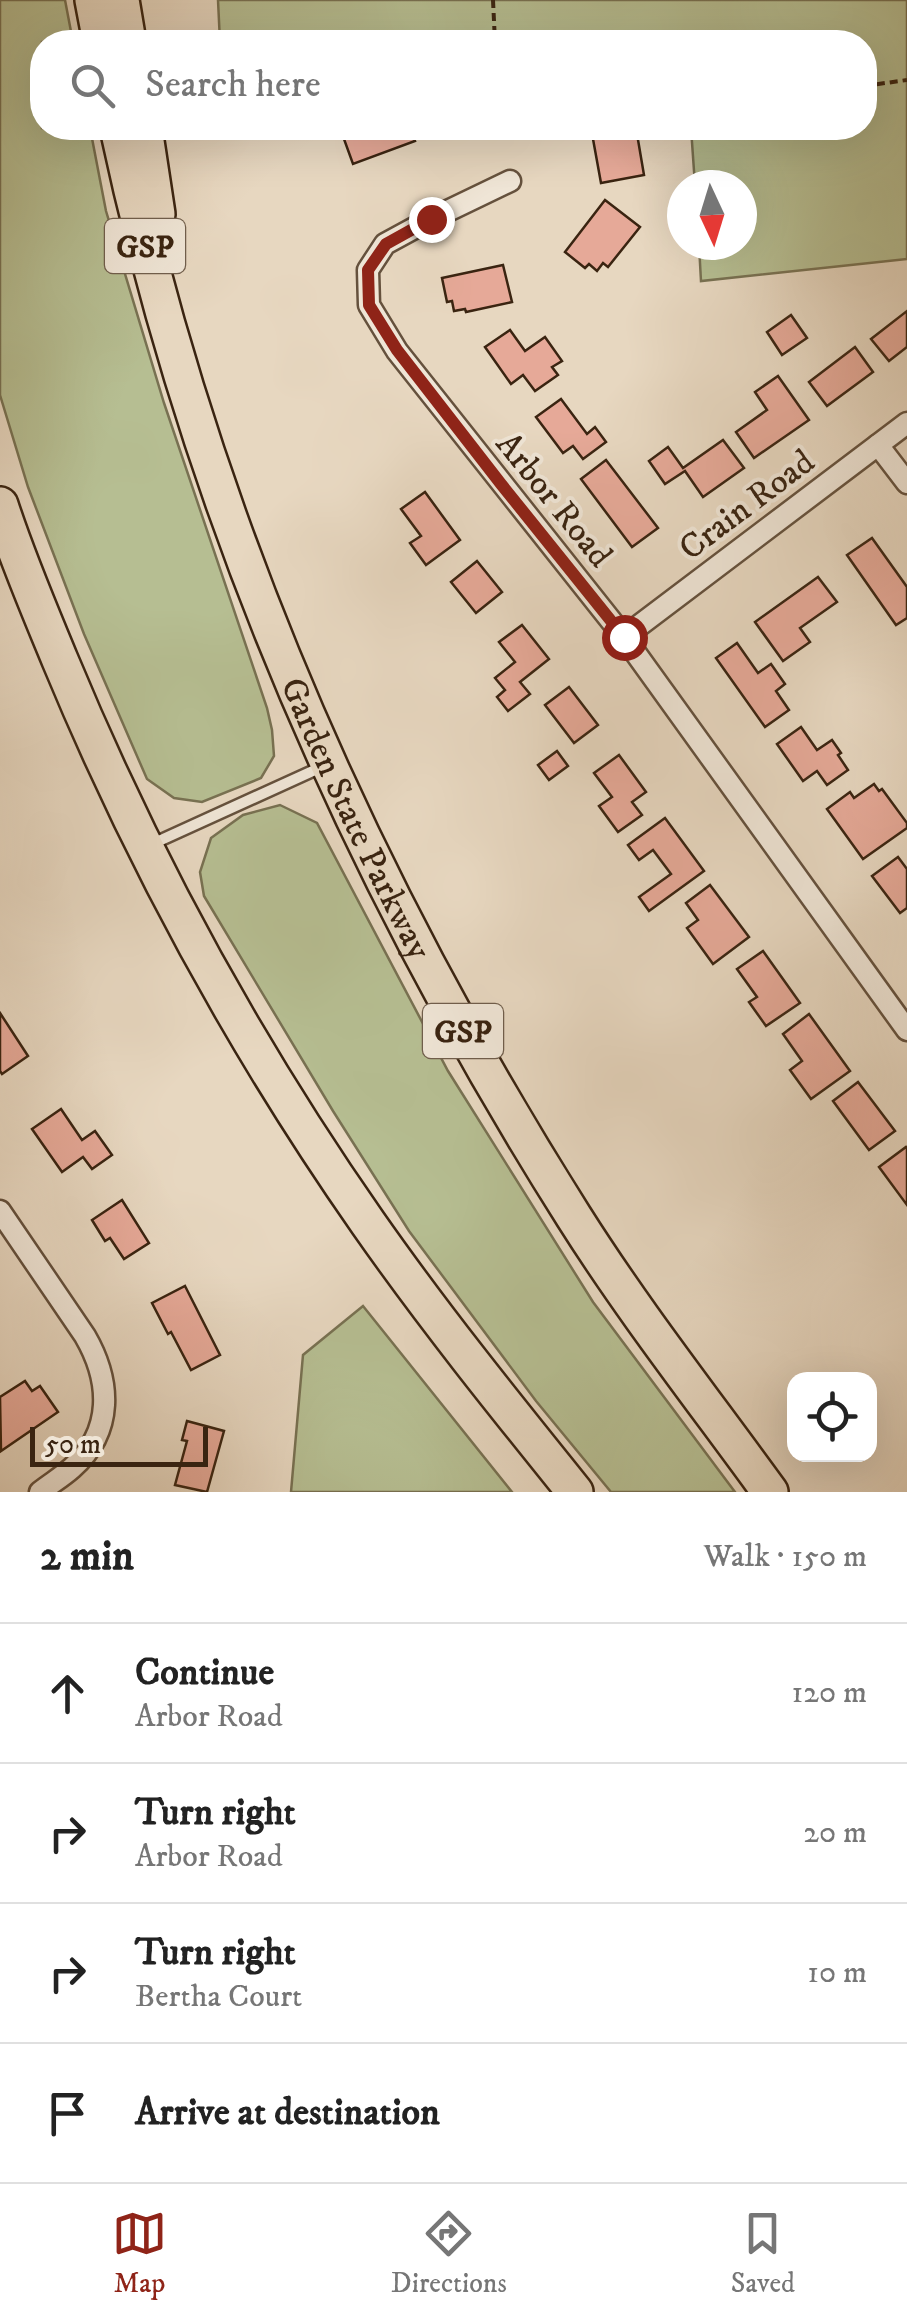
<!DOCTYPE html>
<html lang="en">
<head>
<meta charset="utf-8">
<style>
	:root { --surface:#fff; --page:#f6f6f6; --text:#222; --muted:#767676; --line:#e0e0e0; --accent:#8f2418 }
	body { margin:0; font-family:"IM FELL DW Pica",serif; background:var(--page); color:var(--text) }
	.controls { position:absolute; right:30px; bottom:30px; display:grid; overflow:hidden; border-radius:20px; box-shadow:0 10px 40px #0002 }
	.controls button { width:90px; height:90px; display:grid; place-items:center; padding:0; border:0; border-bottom:2px solid var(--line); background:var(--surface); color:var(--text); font:50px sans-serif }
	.compass { position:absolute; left:667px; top:170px; width:90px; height:90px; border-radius:50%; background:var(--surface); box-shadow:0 10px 40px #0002; rotate:176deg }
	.scale { position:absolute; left:30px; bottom:25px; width:178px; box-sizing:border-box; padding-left:10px; border:5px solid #3a2411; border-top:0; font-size:28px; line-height:35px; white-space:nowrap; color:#3a2411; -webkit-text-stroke:8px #efe5d6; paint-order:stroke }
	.stop { position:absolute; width:30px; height:30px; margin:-22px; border:8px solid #8f2418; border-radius:50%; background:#fff }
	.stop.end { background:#8f2418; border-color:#fff; box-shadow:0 2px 10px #0008 }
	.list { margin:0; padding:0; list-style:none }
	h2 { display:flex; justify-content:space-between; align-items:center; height:130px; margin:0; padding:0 40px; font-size:42px }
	h2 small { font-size:32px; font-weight:400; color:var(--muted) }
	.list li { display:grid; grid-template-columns:65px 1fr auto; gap:30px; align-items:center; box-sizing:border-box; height:140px; padding:0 40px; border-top:2px solid var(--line) }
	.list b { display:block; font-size:38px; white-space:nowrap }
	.list p { margin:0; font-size:32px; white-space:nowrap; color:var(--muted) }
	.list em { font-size:32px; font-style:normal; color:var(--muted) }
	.icon { flex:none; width:55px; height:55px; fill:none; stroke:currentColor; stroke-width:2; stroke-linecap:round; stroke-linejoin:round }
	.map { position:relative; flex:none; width:907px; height:1492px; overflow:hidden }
	.search { position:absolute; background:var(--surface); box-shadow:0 10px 40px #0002; left:30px; right:30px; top:30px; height:110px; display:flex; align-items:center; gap:25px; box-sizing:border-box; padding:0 35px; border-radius:40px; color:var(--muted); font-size:38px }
	.sheet { height:690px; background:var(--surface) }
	nav { display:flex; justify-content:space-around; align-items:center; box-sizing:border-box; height:140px; border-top:2px solid var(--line); background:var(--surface); font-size:28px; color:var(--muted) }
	nav a { display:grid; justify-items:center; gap:5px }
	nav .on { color:var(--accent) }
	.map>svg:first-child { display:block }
</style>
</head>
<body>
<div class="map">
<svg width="907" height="1492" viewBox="0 0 907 1492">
	<rect width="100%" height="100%" fill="#e7d7c0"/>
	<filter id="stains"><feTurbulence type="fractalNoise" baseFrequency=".002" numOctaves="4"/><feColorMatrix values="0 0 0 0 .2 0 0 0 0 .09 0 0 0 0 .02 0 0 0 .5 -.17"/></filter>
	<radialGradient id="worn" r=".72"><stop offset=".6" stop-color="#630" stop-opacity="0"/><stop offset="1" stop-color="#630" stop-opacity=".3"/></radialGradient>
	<g fill="#b6be92" stroke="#787152" stroke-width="2.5">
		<polygon points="0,0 65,0 73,42 42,42 42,128 90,128 106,211 164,403 267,708 272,730 274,756 261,778 202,802 174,798 147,779 84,634 28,487 0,395"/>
		<polygon points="218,0 907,0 907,259 701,281 699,245 742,245 742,185 695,185 691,128 864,128 864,42 220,42"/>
		<polygon points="280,805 317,823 448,1071 593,1302 735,1492 611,1492 536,1401 409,1231 333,1111 204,896 200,872 211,838 243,815"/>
		<polygon points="363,1306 512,1492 291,1492 303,1355"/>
	</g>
	<g fill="#e6a998" stroke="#3a2411" stroke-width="2.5">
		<polygon points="340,128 410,128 415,141 353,164"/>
		<polygon points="591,128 636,128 644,175 601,183"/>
		<polygon points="605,200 640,227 608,267 603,263 597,271 589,264 585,268 565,252"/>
		<polygon points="503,265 512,302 466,312 465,309 454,311 452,301 447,302 442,278"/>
		<polygon points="907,311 907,347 889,361 871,339"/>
		<polygon points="791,315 807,338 782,355 767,332"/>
		<polygon points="510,330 525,351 545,337 562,361 552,367 558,375 535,391 523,375 511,384 485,347"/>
		<polygon points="855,347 873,372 827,406 809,382"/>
		<polygon points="778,376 809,420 754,458 736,432 767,410 755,392"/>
		<polygon points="561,399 587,434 595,427 606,442 583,459 573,446 563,453 536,417"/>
		<polygon points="723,440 744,468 703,497 685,471 665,484 649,461 668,447 683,468"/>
		<polygon points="606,460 658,528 632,547 581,479"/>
		<polygon points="425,492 460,540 426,565 410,543 421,536 401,509"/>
		<polygon points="872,538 907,587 907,618 896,625 847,555"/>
		<polygon points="477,561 502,592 476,613 451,582"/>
		<polygon points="818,577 837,602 800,628 810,642 783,661 755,622"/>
		<polygon points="522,625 549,659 520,682 530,694 508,711 497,697 505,690 495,678 515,662 499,642"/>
		<polygon points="737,643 758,673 771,664 785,684 776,691 789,710 765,727 716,658"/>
		<polygon points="569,687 598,725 574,743 545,705"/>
		<polygon points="801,727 817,750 832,740 841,753 838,755 848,770 827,785 817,771 803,781 777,744"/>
		<polygon points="557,751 568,766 549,780 538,765"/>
		<polygon points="619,755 646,792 632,802 642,815 618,832 599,806 612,797 594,773"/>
		<polygon points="874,784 879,791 882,789 907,823 907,828 863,859 827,809 850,792 854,798"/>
		<polygon points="665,818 704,871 649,911 639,897 671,874 653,850 639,860 628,845"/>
		<polygon points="898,857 907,869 907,908 900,913 872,876"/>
		<polygon points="710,885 749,937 713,964 687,928 698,920 686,903"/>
		<polygon points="763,951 800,1003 766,1026 749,1002 757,997 737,969"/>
		<polygon points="0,1013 28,1056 2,1074 0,1071"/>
		<polygon points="809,1014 850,1071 811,1099 790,1070 802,1061 783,1034"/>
		<polygon points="858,1082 895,1131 869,1150 833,1101"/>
		<polygon points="61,1109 82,1140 95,1131 112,1155 92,1169 83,1157 62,1172 32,1129"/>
		<polygon points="906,1147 907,1148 907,1205 879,1167"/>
		<polygon points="122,1200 149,1243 124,1259 110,1238 105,1241 92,1220"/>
		<polygon points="185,1286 220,1355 191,1370 171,1332 168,1334 152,1303"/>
		<polygon points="25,1381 32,1391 40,1386 58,1412 1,1451 0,1397"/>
		<polygon points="187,1421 224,1431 207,1492 175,1485 187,1441 182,1440"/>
	</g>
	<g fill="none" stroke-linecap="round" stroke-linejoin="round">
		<g stroke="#65513d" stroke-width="15">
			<polyline id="service" points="150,845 326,765"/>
		</g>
		<g stroke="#65513d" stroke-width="25">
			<g id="minor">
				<polyline points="510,181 431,219 385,244 368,270 369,305 397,351 624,637 907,1030"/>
				<polyline points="878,445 907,483"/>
				<polyline points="624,637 907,423"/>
				<path d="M0,1211L85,1336C111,1381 114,1431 72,1468C62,1477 50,1484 40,1492"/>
			</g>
		</g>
		<g stroke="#3a2411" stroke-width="40">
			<g id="motorway">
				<polyline points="93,0 101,42"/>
				<polyline points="121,0 128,42"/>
				<path id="s1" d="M118,128C201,517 362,882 574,1217C634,1312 704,1401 770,1492"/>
				<polyline points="144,128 157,214"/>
				<path d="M0,505C17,558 39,609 60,660C142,858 245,1047 368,1223C433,1316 504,1404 575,1492"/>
			</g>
		</g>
		<g stroke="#3a2411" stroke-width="4" stroke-dasharray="8 5" stroke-linecap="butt">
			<polyline points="493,0 495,42"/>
			<polyline points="864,86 907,80"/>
		</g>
		<use href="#service" stroke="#efe5d6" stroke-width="10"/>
		<use href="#minor" stroke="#efe5d6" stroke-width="20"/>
		<use href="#motorway" stroke="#e7d7c0" stroke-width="35"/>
	</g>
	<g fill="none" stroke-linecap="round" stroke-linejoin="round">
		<polyline stroke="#8f2418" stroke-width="12" points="431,219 386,244 368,270 369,305 397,350 501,484 624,637"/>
	</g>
	<g text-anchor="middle" stroke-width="8" stroke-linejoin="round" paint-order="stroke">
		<g fill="#efe5d6" stroke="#705e4c" stroke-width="2.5">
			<rect x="105" y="219" width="80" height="54" rx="8"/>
			<rect x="423" y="1004" width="80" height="54" rx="8"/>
		</g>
		<g font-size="32" font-weight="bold" fill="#3a2411">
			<text x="145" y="257">GSP</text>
			<text x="463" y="1042">GSP</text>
		</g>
		<g font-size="35" fill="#3a2411" stroke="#efe5d6">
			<text transform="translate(555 499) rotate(51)" y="12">Arbor Road</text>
			<text transform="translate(746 504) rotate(-37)" y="12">Crain Road</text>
			<text dy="12" stroke="none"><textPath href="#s1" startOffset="732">Garden State Parkway</textPath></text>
		</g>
	</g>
	<rect width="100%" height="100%" filter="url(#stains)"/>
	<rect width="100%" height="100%" fill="url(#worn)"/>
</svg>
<div class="controls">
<button><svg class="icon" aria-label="locate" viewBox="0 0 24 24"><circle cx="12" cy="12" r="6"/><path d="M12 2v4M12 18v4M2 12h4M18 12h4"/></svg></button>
</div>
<svg class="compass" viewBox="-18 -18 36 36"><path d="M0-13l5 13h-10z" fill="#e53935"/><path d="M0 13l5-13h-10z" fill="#767676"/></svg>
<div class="scale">50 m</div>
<div class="stop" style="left:624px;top:637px"></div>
<div class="stop end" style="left:431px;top:219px"></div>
<div class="search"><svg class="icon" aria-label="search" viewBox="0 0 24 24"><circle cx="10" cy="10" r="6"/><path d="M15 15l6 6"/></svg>Search here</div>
</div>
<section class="sheet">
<h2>2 min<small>Walk · 150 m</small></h2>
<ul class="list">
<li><svg class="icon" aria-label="ahead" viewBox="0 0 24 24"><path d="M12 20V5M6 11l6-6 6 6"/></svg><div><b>Continue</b><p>Arbor Road</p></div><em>120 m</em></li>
<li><svg class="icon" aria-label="right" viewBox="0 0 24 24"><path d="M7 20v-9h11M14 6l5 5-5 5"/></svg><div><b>Turn right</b><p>Arbor Road</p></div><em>20 m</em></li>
<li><svg class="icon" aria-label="right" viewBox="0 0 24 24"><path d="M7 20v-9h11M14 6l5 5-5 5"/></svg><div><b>Turn right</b><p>Bertha Court</p></div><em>10 m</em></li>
<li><svg class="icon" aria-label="arrive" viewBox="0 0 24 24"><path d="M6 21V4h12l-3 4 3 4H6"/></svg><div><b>Arrive at destination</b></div></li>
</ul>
</section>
<nav>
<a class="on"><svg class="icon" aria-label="map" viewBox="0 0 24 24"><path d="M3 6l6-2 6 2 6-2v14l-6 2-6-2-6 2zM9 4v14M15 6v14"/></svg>Map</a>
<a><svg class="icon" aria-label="directions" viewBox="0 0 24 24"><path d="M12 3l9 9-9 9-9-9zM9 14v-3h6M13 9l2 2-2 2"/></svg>Directions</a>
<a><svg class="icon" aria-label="saved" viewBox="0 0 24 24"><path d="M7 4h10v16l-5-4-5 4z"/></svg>Saved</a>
</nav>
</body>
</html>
